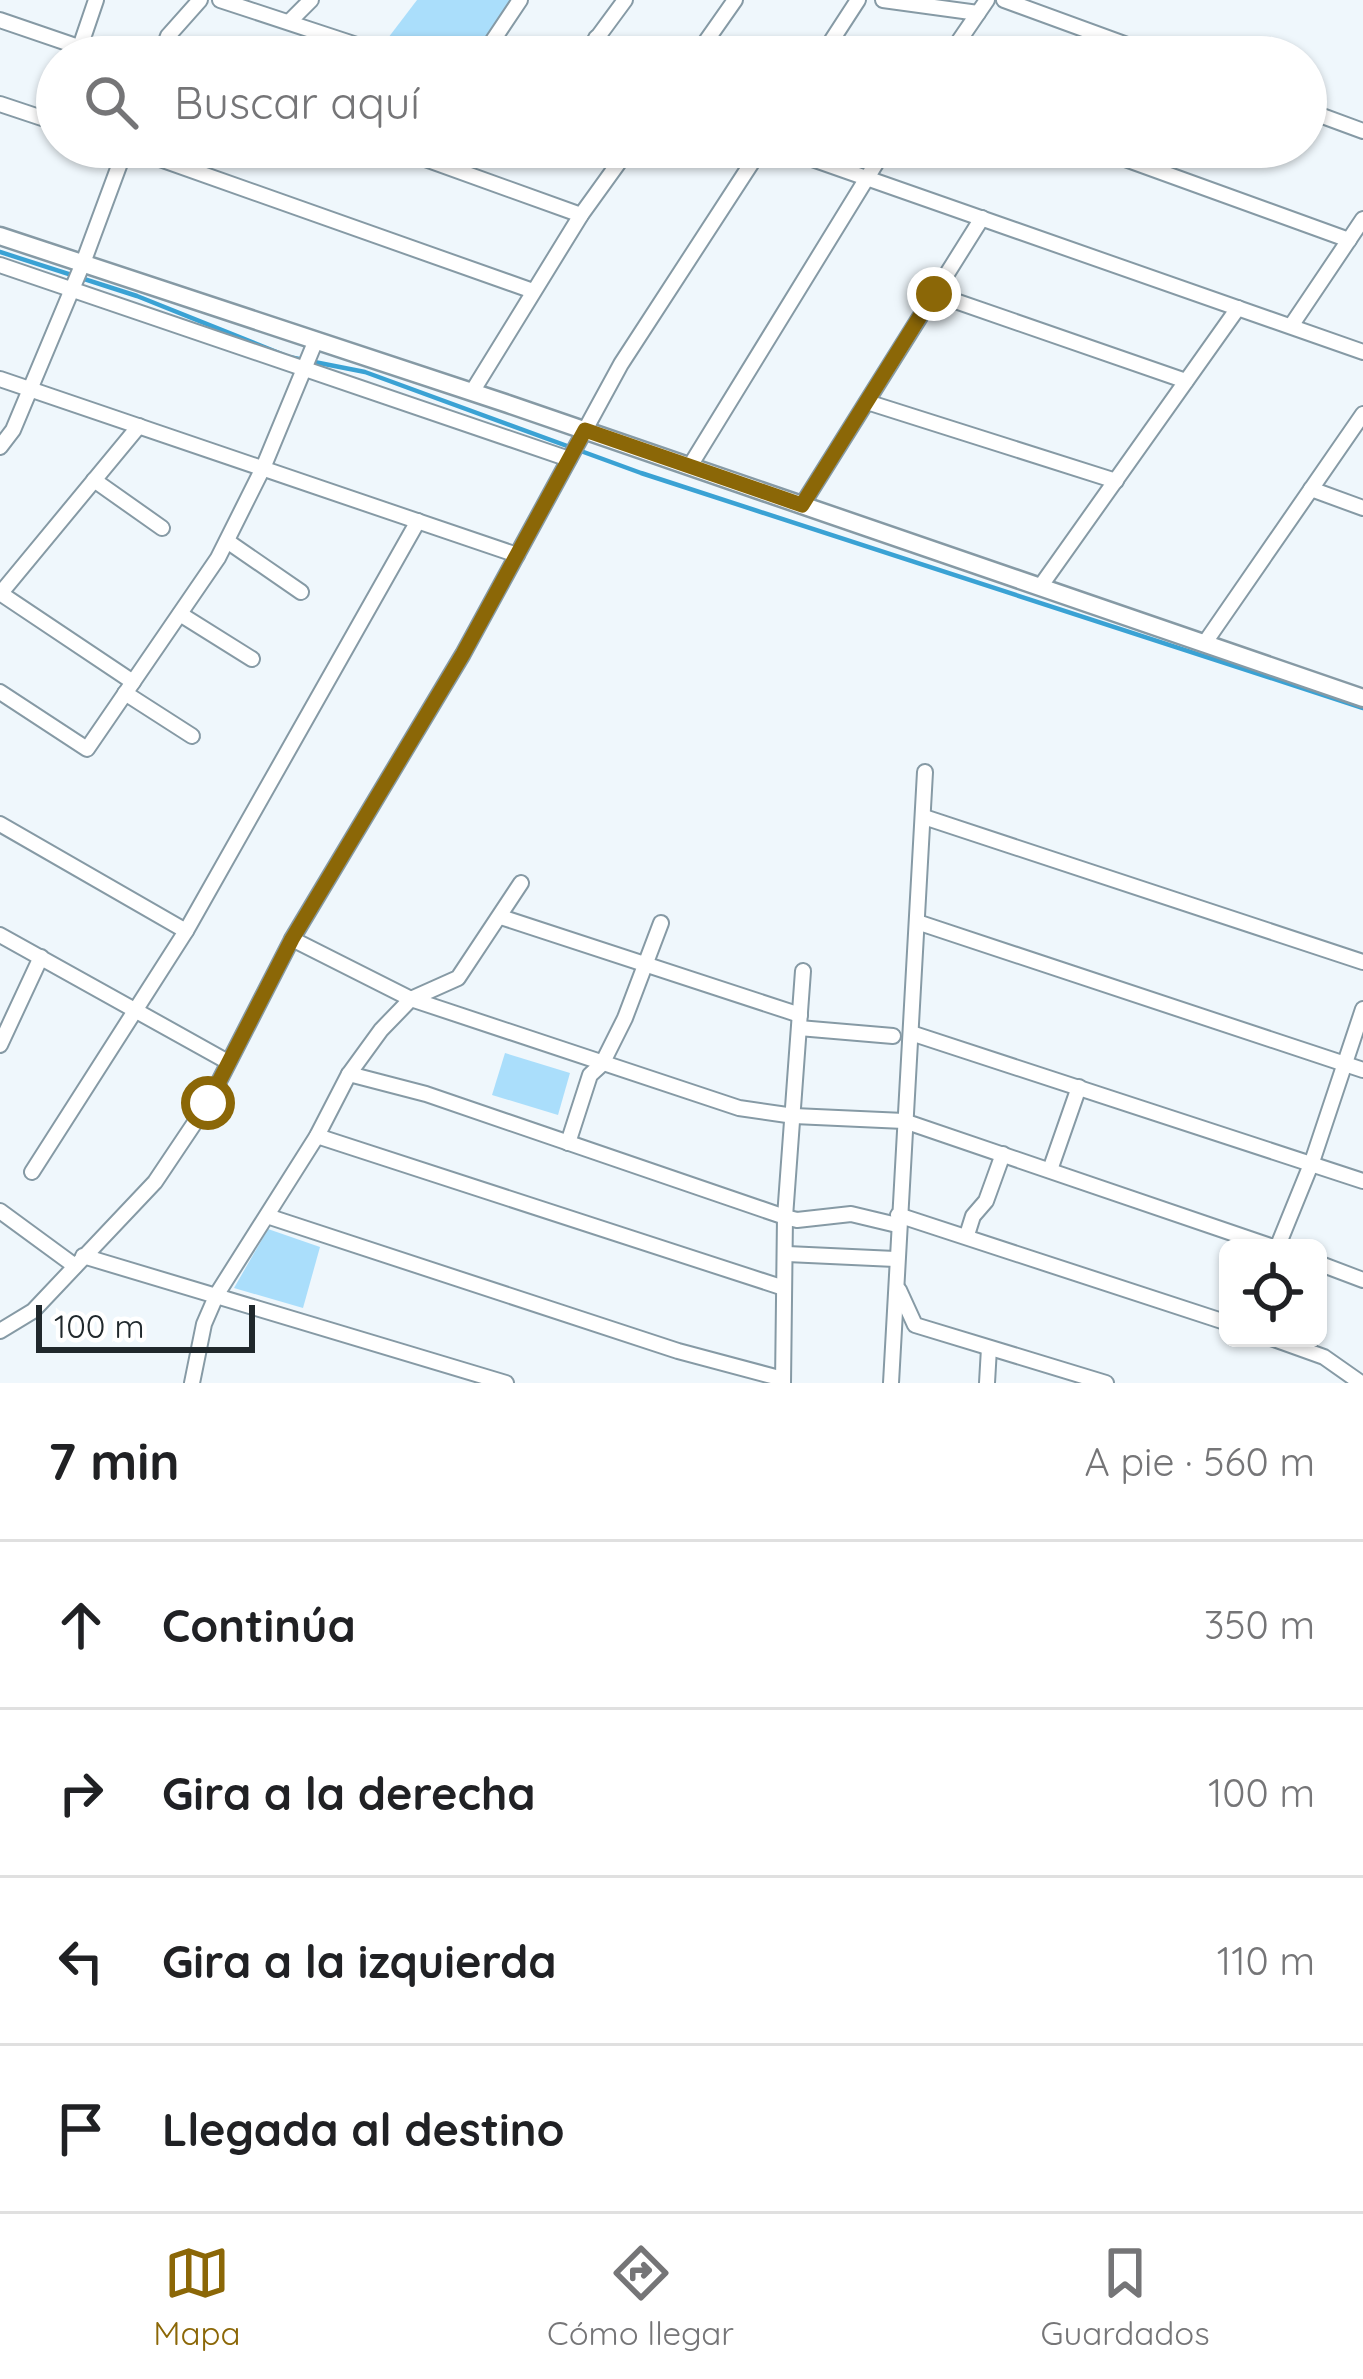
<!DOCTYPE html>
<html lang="es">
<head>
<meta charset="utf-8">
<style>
	:root { --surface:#fff; --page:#f6f6f6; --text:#202124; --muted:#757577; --line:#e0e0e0; --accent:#8b6707 }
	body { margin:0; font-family:Quicksand,sans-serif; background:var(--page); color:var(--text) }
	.controls { position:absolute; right:36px; bottom:36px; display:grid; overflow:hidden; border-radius:18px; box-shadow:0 3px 9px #0004 }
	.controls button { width:108px; height:108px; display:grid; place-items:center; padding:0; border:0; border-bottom:3px solid var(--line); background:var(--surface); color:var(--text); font:60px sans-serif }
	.scale { position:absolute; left:36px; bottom:30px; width:219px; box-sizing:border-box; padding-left:12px; border:6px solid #20282c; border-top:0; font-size:33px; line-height:42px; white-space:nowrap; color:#20282c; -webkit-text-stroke:9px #fff; paint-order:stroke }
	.stop { position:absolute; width:36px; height:36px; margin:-27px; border:9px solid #8b6707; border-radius:50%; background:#fff }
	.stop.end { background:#8b6707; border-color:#fff; box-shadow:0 3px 12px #0008 }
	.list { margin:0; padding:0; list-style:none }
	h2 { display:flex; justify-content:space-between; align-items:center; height:156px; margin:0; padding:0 48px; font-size:51px }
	h2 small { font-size:39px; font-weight:400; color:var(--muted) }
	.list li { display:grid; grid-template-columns:78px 1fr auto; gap:36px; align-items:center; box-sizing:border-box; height:168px; padding:0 48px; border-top:3px solid var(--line) }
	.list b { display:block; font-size:45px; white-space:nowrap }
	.list em { font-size:39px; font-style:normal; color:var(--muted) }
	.icon { flex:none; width:66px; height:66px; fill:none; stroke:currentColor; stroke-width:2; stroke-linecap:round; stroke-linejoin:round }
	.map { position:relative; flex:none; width:1363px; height:1383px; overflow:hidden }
	.search { position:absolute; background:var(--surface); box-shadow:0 3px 9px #0004; left:36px; right:36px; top:36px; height:132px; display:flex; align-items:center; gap:30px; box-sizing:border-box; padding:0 42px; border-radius:66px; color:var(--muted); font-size:45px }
	.sheet { height:828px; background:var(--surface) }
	nav { display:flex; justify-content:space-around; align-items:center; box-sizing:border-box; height:168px; border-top:3px solid var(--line); background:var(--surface); font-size:33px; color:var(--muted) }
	nav a { display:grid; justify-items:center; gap:6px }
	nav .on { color:var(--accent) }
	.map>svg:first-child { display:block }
</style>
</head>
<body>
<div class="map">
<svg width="1363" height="1383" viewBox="0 0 1363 1383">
	<rect width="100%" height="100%" fill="#eff7fc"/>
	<g fill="#aadefb">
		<polygon points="417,0 513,0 471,57 432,57 385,42"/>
		<polygon points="505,1053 570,1073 558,1115 492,1095"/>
		<polygon points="268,1229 320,1247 303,1308 234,1288"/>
	</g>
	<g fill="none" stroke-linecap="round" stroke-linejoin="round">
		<polyline stroke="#3aa2d4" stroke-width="4.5" points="0,252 137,296 289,357 365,372 641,473 1363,708"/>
		<g stroke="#869aa5" stroke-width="18">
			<g id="minor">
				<polyline points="220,0 393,57"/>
				<polyline points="883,0 978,13"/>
				<polyline points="1004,0 1160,57"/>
				<polyline points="0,20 108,57"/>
				<polyline points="289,22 311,0"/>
				<polyline points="596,38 621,57"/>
				<polyline points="80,47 96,0"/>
				<polyline points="160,57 168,36 200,0"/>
				<polyline points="482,57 520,0"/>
				<polyline points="583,57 625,0"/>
				<polyline points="695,57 735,0"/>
				<polyline points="821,57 858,0"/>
				<polyline points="948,57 987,0"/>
				<polyline points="0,104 57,123"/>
				<polyline points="1306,110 1363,131"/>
				<polyline points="126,147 533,291"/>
				<polyline points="392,147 581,215"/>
				<polyline points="778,147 1363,352"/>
				<polyline points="1092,147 1349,240"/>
				<polyline points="0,265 569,459"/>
				<polyline points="935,294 1186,381"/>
				<polyline points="1291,326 1363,219"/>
				<polyline points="0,379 517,555"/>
				<polyline points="472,392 581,215 630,147"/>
				<polyline points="867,402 1116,481"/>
				<polyline points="0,447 13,430 83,263 126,147"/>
				<polyline points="690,466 886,147"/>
				<polyline points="94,480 162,528"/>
				<polyline points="1311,489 1363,508"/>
				<polyline points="802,505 982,218"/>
				<polyline points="227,541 301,592"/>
				<polyline points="1040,587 1238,308"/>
				<polyline points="0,593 133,682"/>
				<polyline points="0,594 139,426"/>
				<polyline points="180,614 252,659"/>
				<polyline points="1204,644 1363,414"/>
				<polyline points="0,692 87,749 218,558 263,468 316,340"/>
				<polyline points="125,693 192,736"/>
				<polyline points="924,817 1363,962"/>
				<polyline points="0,824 186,931"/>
				<polyline points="501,917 800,1015"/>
				<polyline points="920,923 1363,1070"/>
				<polyline points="0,935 228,1062"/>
				<polyline points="292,939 411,999 739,1108 794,1116 904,1121 1276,1248"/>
				<polyline points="799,1028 893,1036"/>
				<polyline points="911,1033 1363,1181"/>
				<polyline points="0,1045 41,957"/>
				<polyline points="349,1074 426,1094 785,1217 797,1220 851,1214 897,1225"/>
				<polyline points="317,1136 784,1288"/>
				<polyline points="568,1143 590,1075 602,1064 625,1018 661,923"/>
				<polyline points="1050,1170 1079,1087"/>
				<polyline points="32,1172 186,931 418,521"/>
				<polyline points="0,1211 75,1266"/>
				<polyline points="898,1215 1228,1323"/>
				<polyline points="267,1216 678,1351 783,1379"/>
				<polyline points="967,1235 973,1216 986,1201 1003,1154"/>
				<polyline points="1277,1248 1312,1162 1363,1009"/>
				<polyline points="787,1254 895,1259"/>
				<polyline points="83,1256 506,1383"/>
				<polyline points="1318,1263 1363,1280"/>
				<polyline points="899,1290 915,1325 1106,1383"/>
				<polyline points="0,1331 33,1311 155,1182 208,1103 292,939 463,654 621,364 762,147"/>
				<polyline points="1271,1338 1324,1357 1361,1383"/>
				<polyline points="192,1383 204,1324 217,1294 317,1136 349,1074 381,1030 411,999 458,978 521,883"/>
				<polyline points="783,1383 785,1217 803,971"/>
				<polyline points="891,1383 925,772"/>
				<polyline points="987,1383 989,1348"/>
			</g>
		</g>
		<g stroke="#869aa5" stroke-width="21">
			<polyline id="tertiary" points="0,236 508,404 1363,698"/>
		</g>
		<use href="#minor" stroke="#fff" stroke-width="14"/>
		<use href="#tertiary" stroke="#fff" stroke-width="16"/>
	</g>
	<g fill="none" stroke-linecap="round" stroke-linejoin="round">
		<polyline stroke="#8b6707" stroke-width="15" points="208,1103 292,939 463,654 585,430 802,505 934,294"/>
	</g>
</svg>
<div class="controls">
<button><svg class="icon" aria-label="locate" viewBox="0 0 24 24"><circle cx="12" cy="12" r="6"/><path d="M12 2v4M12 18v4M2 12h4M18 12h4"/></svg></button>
</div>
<div class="scale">100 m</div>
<div class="stop" style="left:208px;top:1103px"></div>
<div class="stop end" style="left:934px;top:294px"></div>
<div class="search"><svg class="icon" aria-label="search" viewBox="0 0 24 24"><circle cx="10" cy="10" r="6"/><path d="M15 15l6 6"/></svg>Buscar aquí</div>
</div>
<section class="sheet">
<h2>7 min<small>A pie · 560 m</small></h2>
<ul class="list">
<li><svg class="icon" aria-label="ahead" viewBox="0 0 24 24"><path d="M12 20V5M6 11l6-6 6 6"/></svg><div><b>Continúa</b></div><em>350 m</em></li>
<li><svg class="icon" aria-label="right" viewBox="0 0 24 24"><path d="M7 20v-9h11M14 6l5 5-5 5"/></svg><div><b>Gira a la derecha</b></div><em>100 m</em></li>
<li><svg class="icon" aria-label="left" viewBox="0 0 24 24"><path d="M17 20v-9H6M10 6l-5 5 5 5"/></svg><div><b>Gira a la izquierda</b></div><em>110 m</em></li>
<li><svg class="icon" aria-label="arrive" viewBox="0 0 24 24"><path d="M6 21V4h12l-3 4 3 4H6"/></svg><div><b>Llegada al destino</b></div></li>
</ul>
</section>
<nav>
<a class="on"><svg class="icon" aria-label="map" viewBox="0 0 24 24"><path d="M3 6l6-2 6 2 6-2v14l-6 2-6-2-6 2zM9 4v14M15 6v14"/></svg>Mapa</a>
<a><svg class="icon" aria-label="directions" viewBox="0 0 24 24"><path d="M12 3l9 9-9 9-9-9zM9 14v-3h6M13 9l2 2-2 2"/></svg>Cómo llegar</a>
<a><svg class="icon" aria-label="saved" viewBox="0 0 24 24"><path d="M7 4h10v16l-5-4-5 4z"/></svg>Guardados</a>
</nav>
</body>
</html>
